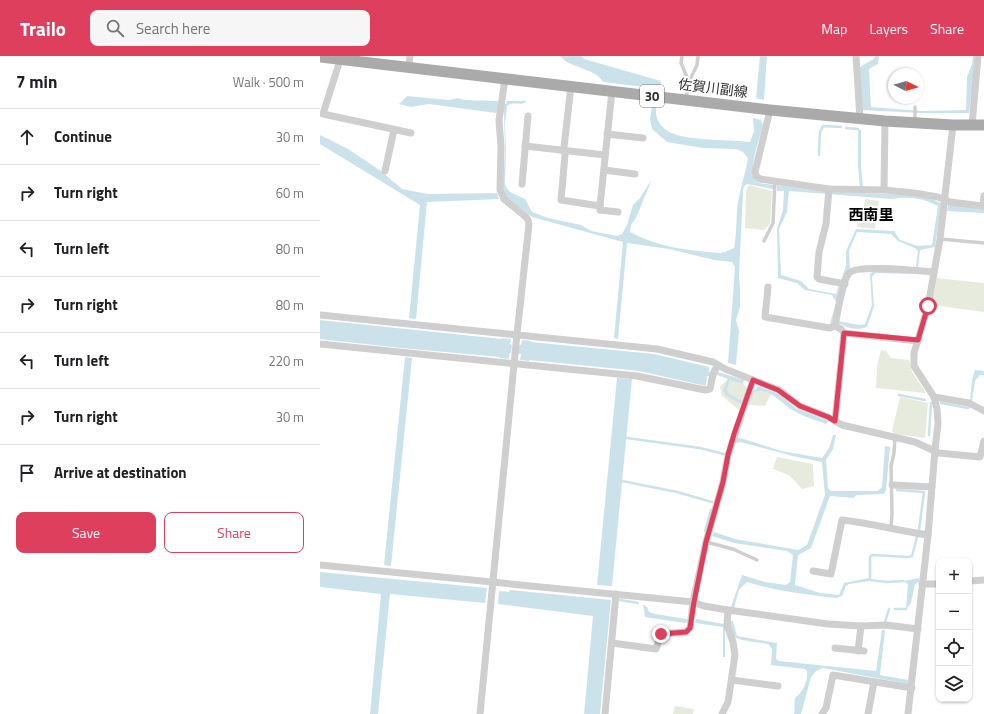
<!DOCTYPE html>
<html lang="en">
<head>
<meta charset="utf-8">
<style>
	:root { --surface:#fff; --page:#f6f6f6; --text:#202124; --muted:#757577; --line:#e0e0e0; --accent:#de3f5d }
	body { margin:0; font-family:"Titillium Web","Noto Sans JP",sans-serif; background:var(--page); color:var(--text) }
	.controls { position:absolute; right:12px; bottom:12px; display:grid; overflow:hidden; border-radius:8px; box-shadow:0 1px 3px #0004 }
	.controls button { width:36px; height:36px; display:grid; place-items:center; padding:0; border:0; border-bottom:1px solid var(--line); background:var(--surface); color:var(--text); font:20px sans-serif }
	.compass { position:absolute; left:568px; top:12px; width:36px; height:36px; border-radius:50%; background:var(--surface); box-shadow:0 1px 3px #0004; rotate:96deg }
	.stop { position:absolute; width:12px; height:12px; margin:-9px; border:3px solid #de3f5d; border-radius:50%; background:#fff }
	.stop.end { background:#de3f5d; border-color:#fff; box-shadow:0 1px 4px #0008 }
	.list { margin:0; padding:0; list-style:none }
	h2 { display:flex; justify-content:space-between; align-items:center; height:52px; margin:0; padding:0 16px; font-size:17px }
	h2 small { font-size:13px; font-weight:400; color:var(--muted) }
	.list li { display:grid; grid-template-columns:26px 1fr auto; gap:12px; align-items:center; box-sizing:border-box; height:56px; padding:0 16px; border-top:1px solid var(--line) }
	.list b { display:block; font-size:15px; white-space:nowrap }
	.list em { font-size:13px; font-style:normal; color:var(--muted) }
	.actions { display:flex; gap:8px; padding:12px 16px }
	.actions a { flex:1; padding:9px 0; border:1px solid var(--accent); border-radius:8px; text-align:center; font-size:14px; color:var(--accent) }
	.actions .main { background:var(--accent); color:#fff }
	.icon { flex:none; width:22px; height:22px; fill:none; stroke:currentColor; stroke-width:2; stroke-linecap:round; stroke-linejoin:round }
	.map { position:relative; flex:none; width:664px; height:658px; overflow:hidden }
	header { display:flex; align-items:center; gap:24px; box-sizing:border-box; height:56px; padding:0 20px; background:var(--accent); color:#fff }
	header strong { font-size:19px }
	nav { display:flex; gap:22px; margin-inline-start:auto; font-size:14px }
	.search { width:280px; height:36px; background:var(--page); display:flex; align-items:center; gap:10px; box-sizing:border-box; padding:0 14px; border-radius:8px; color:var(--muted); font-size:15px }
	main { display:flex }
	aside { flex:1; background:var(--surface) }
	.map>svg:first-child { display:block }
</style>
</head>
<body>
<header>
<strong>Trailo</strong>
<div class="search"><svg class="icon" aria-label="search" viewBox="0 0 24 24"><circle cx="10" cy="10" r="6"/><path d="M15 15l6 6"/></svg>Search here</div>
<nav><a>Map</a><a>Layers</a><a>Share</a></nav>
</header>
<main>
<aside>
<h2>7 min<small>Walk · 500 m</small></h2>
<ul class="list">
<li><svg class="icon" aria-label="ahead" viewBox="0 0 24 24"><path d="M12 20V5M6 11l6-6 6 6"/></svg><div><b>Continue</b></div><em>30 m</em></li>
<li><svg class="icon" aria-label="right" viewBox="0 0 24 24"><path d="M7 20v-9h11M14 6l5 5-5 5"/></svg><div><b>Turn right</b></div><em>60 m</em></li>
<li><svg class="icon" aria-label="left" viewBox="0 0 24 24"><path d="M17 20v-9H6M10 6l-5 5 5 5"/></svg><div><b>Turn left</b></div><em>80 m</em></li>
<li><svg class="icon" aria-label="right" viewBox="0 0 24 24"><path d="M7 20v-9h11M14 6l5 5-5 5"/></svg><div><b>Turn right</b></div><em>80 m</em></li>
<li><svg class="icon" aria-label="left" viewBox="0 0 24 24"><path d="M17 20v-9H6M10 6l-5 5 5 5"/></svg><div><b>Turn left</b></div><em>220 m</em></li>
<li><svg class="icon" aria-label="right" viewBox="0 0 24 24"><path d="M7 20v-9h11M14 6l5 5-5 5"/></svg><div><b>Turn right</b></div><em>30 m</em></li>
<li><svg class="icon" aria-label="arrive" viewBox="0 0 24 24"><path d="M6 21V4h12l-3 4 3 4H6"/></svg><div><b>Arrive at destination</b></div></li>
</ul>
<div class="actions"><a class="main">Save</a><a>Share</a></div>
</aside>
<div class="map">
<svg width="664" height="658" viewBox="0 0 664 658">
	<rect width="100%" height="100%" fill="#fff"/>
	<g fill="#e6ebde">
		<polygon points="429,129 452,135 450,168 444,174 425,172 426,135"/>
		<polygon points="545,143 559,145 555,173 537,171 537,159 543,158"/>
		<polygon points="616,222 664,227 664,256 612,249"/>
		<polygon points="561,294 566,295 571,302 589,304 592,316 606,337 556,332 557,310"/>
		<polygon points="408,323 423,328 431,335 439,334 451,338 445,350 421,348 419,354 402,340 400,331"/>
		<polygon points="580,341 608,347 605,382 575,378 572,375"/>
		<polygon points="457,401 493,408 494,430 482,433 469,419 453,413"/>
		<polygon points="355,650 374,653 373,658 353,658"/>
	</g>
	<g fill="#cce2ea" fill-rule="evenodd">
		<path d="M240,0H261L264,3L341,25L340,33L283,26C278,15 257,12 247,6C245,5 243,2 240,0Z"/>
		<polygon points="440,0 447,0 444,44 436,42"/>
		<polygon points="555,0 559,0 558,8 549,13 551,51 601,55 646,54 647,21 652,8 653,0 656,0 649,57 601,57 542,54 539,13 543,9 554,3"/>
		<path d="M87,40L129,44L138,42L144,44L178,45V47L186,48L187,45H206V46C200,50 193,45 187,50L185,68L186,95L185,127L186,131L190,136L205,143L212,156L228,162L261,169L271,175L297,180L302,178L307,169L313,149L320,142L332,123L316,162L311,169L310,176C340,192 367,194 400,197L405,196L414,192L415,186C417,170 416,152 420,136C423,124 426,114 428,102L423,96L416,93L383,92L347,86L332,73L330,63L332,50L336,51C333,82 371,82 393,84C405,84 418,85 430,86L434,75L433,62L441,64L443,69C439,85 430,106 434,123L439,127L454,129L453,133L427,128L424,130L423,136L419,220L420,232V251L416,264L419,275L416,309L408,307L415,211L412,206L394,204L349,193L307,187L298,283L294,282L303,186L212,161L186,141L183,133L185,96L184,56L177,55L176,57L109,48L91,51L79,48Z"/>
		<polygon points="538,73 541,74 541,109 543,132 540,132 538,110"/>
		<polygon points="0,79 28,93 61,115 82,133 108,138 177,137 179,143 107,146 96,263 89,262 100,149 0,88"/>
		<path d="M457,129C475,132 494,134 512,136C530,137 613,137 621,148L615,191L600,194L598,212L596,211L598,195L595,192L578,185L571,178L537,176L529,195L530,213L523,226L512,268H510L516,246L512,239L485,234L477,227L458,222L457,173L463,154L464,135H457ZM469,135L572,143C588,140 604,142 618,150L612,189L598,190L580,184L574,175L536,173L526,195V210L516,238L489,233L481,225L461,219L459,173L467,156Z"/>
		<polygon points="628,148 664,153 664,157 627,155"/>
		<path d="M554,215L597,217V218L555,217L552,221L554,250L547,271C536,275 528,272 518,267V265L540,269L545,268L552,249L550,218Z"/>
		<polygon points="0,264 182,283 182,282 191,283 190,288 192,289 191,297 189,297 189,303 180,302 180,301 81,292 0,283"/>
		<polygon points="202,284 211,285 211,286 334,298 389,311 389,316 391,316 390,320 387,320 386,330 319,315 209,304 209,305 200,304 201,298 198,298 199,289 201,289"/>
		<polygon points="85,301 92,302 71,510 64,509"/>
		<polygon points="655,314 664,315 664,319 660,319 655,325 652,345 650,345 652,324"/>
		<polygon points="398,316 424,324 423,328 410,324 407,334 408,337 422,345 421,348 405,339 403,334 408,323 397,319"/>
		<polygon points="297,322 312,323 292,530 277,529"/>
		<path d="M437,330L459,338L477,353L508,365L506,368C496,364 484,361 474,355C461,348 451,331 434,336L429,349H426L431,335L436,333Z"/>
		<path d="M513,379H516L513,393L506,404L508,432L511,435H558L562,431L565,390L570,391L566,434L564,438L536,439L534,442L510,440L491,492L478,499L475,529L500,537L519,539L524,527L549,522L550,525L529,528L526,530L522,540L516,542C486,538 456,535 427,526L419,534L414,552L411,551L422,519L445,526L466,529L470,526L473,499L467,495L414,487L392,480L394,476L415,483L478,494L487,489L505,439L502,406L473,400L421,386L415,387L417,381L461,395L502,402L509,392Z"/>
		<polygon points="0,516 167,532 165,547 70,538 58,658 50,658 61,538 0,531"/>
		<polygon points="599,522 599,526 595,528 591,547 586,553 588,528 583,525"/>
		<polygon points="190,534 291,544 280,658 264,658 273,560 178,548 179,535 189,536"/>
		<polygon points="323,548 327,551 329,556 335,558 366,563 369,564 365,567 325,561"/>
		<polygon points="376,563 404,568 405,570 405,601 403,601 403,571 375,567"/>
		<path d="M410,565H413L417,580L457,587L456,603L459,605L556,615L562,574H565L560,619L588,624V628L503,612L496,615L491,621L481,658H474C475,654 474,644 475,642C476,641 480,638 480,637C485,632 488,622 487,615L485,613L451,609L452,593L448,588L422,584L414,581L410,570Z"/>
	</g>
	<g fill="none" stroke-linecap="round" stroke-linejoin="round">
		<g stroke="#cce2ea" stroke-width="2.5">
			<polyline points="526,72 538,73"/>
			<polyline points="499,99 500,76 503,70 521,71"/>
			<polyline points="579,339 605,344"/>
			<polyline points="621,347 648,352 649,351"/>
			<polyline points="609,379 611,347"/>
			<polyline points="307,382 380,392 404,398"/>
			<polyline points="302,425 357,436 392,446"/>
			<polyline points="577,434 604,436 599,474"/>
			<polyline points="385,475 391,454"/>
			<polyline points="583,525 567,526 550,524 550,501 552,499 588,501 592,500 597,481"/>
			<polyline points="300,544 318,547"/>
			<polyline points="575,553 586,553"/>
			<polyline points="565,566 569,553"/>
		</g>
		<g stroke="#cfcfcf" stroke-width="3.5">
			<polyline points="362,0 361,7 369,26"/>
			<polyline points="366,43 369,26 377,9 378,0"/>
			<polyline points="595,66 595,51"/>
			<polyline points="620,183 664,187"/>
			<polyline points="444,185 453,167 455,125"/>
			<polyline points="571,472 572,458 571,410 574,397 575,381"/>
			<polyline points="386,486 413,493 437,504"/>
		</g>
		<g stroke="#cfcfcf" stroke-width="7">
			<polyline points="536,0 540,63"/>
			<polyline points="20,4 3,58 91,77"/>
			<polyline points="89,11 90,0"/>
			<polyline points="251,30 244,91 245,99 241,144 280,150 292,35"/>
			<polyline points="450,54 435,116 436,120 440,123 509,133 564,134 594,137 618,141 630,146 663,150 664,140"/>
			<polyline points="652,69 658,0"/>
			<polyline points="287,78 323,82"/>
			<polyline points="205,90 285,99"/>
			<polyline points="284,114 315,118"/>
			<polyline points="65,115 74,74"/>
			<polyline points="202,128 208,60"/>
			<polyline points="509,133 506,168 499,196 497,221 499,223 525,228"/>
			<polyline points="564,134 565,65"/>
			<polyline points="280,150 280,154 298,156"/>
			<polyline points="448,231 445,261 510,272 515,270"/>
			<polyline points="0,259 337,293 393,306 405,313 459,334 480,350 508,361 522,369 595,386 619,397 660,401 664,385"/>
			<polyline points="524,277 598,285"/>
			<path d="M0,288L317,320L385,334L390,333C392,325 392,314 399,310"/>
			<polyline points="614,341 649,347 664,355"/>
			<path d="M515,365L524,277L521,273L515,270C517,259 523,224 529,217C537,208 600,215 614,216"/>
			<polyline points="572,429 612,431"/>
			<polyline points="0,509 373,546 384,550 408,554 508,568 541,570 566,569 598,573"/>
			<path d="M493,515L511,518L522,464C551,467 579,475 608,479"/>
			<polyline points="649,525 664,524"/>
			<polyline points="602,528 619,528"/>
			<polyline points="292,587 336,593 341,578 366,576 370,572 373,546 386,486 403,426 408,399 433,324"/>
			<polyline points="515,592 544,595"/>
			<polyline points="538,595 541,570"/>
			<polyline points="412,624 458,630"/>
			<polyline points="160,658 197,278 209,168 208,164 206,161 184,143 180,134 181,91 179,64 185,23"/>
			<polyline points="285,658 296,538"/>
			<polyline points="402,658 408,646 415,599 413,586 407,569 408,554"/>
			<polyline points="502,658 506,652 513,619 592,632"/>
			<polyline points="548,658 554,626"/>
			<polyline points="588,658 608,479 615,394 618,367 617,353 614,341 594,310 594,297 608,250 620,183 633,69"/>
		</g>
		<polyline stroke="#aaa" stroke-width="11" points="0,1 450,54 565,65 633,69 664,69"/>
	</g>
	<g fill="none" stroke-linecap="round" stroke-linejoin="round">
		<polyline stroke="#de3f5d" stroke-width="5" points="341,578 366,576 370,572 374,546 386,486 403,426 408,399 414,378 433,324 458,334 480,350 508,361 515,365 524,277 598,284 608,250"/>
	</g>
	<g text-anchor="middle" stroke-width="4" stroke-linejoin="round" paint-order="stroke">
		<rect fill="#fff" stroke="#707070" stroke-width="1" x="320" y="29" width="24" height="22" rx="3"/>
		<g font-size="13" font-weight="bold" fill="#323232">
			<text x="332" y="45">30</text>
		</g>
		<g font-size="14" fill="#323232" stroke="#fff">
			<text transform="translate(393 32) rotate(7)" y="5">佐賀川副線</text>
		</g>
		<g font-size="15" font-weight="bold" fill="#000" stroke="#fff">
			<text x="551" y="164">西南里</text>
		</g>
	</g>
</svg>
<div class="controls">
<button>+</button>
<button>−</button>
<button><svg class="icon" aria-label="locate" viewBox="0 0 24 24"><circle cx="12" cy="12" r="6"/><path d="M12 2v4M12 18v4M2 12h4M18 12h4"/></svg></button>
<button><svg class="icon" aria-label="layers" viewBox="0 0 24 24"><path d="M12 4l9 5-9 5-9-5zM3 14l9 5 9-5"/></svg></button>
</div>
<svg class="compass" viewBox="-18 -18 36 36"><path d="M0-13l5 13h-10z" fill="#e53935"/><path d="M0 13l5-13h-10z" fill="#757577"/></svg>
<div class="stop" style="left:608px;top:250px"></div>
<div class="stop end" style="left:341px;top:578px"></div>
</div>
</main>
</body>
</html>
